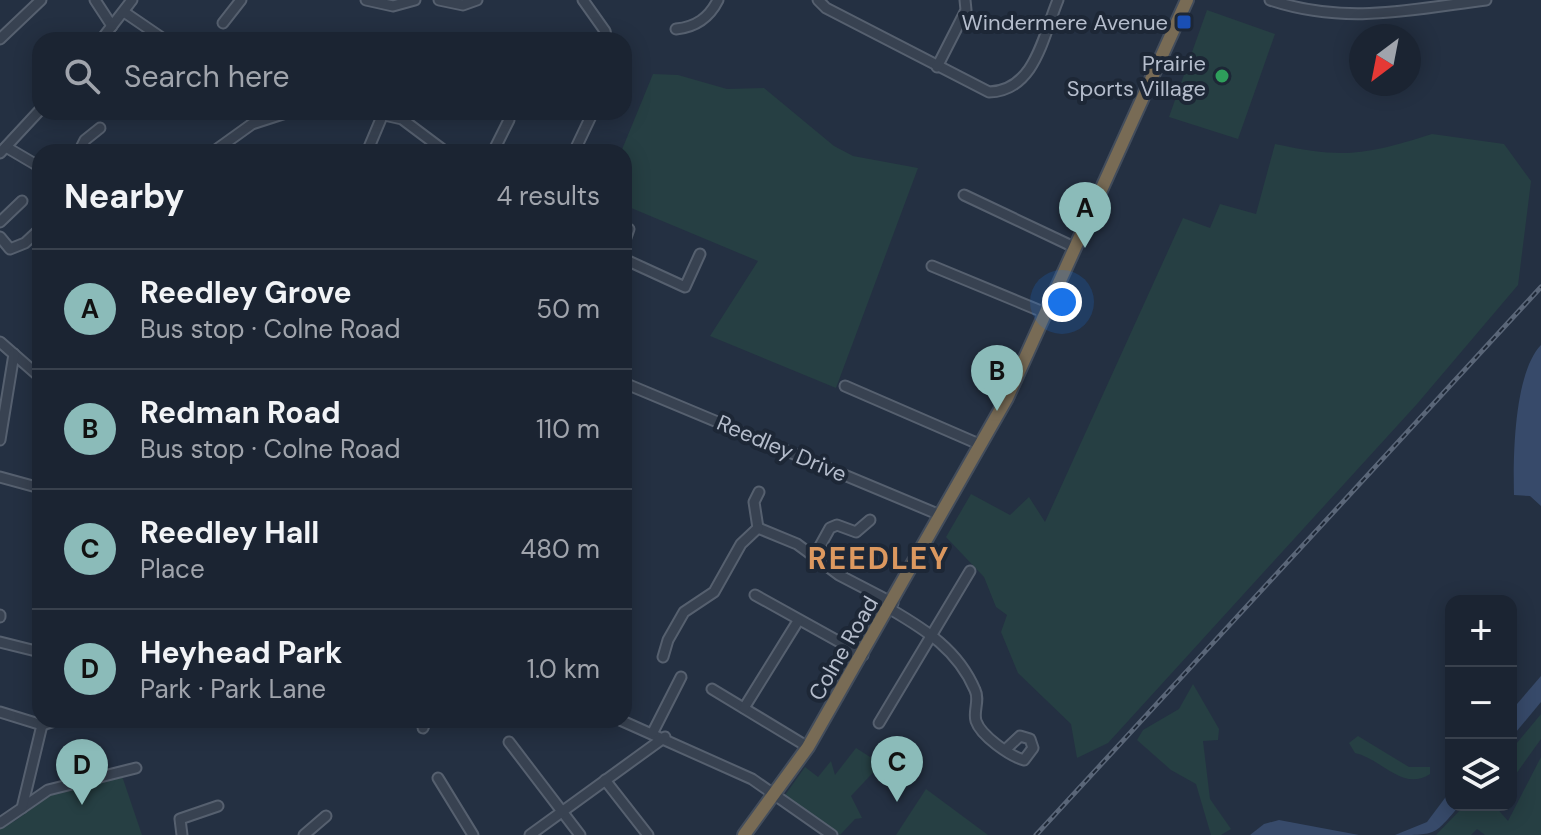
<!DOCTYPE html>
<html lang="en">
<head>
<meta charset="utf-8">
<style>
	:root { --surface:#1b2432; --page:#242c3a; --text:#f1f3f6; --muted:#a0a4ac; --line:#39414d; --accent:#8bbbb9 }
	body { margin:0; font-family:"DM Sans",sans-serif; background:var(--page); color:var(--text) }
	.controls { position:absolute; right:24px; bottom:24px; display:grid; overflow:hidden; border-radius:16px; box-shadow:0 4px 20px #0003 }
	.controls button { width:72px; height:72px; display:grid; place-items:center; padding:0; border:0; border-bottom:2px solid var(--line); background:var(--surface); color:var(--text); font:40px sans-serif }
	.compass { position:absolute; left:1349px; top:24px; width:72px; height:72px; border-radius:50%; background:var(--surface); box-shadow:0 4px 20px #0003; rotate:212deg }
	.you { position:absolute; left:1062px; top:302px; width:28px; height:28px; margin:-20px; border:6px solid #fff; border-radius:50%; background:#1a73e8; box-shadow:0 0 0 12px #1a73e833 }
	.badge { display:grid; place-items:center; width:52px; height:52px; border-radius:50%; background:var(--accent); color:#111; font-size:26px; font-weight:700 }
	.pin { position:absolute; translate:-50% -66px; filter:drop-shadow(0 2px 4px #0008) }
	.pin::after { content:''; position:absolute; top:42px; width:28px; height:24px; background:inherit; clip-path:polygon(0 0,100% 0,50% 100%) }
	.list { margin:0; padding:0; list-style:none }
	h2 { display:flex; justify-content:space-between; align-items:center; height:104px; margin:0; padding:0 32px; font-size:34px }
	h2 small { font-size:26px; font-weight:400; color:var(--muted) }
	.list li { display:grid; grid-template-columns:52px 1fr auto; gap:24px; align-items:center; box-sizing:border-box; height:120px; padding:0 32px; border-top:2px solid var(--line) }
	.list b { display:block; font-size:30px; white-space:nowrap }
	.list p { margin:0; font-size:26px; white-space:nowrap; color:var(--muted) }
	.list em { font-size:26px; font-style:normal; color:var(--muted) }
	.icon { flex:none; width:44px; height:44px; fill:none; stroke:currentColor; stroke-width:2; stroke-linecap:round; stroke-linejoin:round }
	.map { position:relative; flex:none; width:1541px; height:835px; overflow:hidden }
	.search { position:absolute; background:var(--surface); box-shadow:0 4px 20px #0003; left:32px; top:32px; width:600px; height:88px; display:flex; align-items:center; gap:20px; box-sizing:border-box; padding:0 28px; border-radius:24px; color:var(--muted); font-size:30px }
	.panel { position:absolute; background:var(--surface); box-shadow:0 4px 20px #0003; left:32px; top:144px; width:600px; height:584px; border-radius:24px }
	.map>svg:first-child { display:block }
</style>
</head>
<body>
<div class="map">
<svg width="1541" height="835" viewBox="0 0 1541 835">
	<rect width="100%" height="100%" fill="#243042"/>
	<g fill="#263f43">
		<polygon points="1207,10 1275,34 1238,139 1169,117"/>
		<polygon points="653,74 678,75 727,89 764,88 834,146 853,156 918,168 836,388 710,336 758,261 624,205 621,152"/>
		<path d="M1432,134L1504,144L1531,181L1518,285L1417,404L1108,743L1077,758L1071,724L1018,673L1001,632L1007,615L996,607L984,577L946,537L971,494L1010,515L1029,497L1045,522L1183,218L1210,228L1220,204L1256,214L1275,144C1344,159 1365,155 1432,134Z"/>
		<polygon points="1193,684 1219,729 1218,740 1203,741 1210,799 1231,829 1221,835 1211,835 1196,784 1171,770 1137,740 1143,730 1179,709"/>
		<polygon points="1541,714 1541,739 1511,781 1511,750"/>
		<path d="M1358,736L1409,767H1430V774C1403,792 1382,759 1355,753L1349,743Z"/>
		<polygon points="856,748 881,764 851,796 862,818 855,819 840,835 785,795 805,767 818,777 831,761 835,775"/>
		<polygon points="1541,757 1541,835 1485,835 1477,829 1471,835 1436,835 1465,805 1494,805 1508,821"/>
		<polygon points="122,776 142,835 0,835 0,825 15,821 49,796"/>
		<polygon points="926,789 988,835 896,835"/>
	</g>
	<g fill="#374a6a">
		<path d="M1541,345V506L1530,496L1514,495C1513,457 1514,373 1541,345Z"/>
		<polygon points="1541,676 1541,702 1511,738 1511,711"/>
		<path d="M1451,790V805H1460C1434,835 1438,835 1395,835L1427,822Z"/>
		<polygon points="1279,820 1359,835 1250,835 1264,824"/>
	</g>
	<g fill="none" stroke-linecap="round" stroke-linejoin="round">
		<g stroke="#56606f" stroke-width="13">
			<g id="minor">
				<polyline points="95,0 112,26"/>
				<polyline points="366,0 393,6 415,0"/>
				<polyline points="439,0 463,5 477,0"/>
				<polyline points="583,0 605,31 607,40"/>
				<path d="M818,0L826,8L989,92C1035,91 1043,36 1058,0"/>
				<path d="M1270,0C1345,25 1409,10 1486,0"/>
				<polyline points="124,12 165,40"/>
				<polyline points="223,23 241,0"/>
				<path d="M676,29C696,27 709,18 718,0"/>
				<polyline points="0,39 41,0"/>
				<polyline points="101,40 132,0"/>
				<polyline points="937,67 966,10 965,0"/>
				<polyline points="371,112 402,119 446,152"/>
				<polyline points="6,147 40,167"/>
				<polyline points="79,152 85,140 100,128"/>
				<polyline points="213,152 252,124 289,112"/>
				<polyline points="367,152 383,114"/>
				<polyline points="493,152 509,120"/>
				<polyline points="574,152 593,112"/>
				<polyline points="0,153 40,110"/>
				<polyline points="964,195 1076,248"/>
				<polyline points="0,222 22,201"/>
				<polyline points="0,237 10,249 25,243 40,229"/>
				<polyline points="624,243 629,229"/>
				<polyline points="624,259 685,287 700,254"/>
				<polyline points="932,266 1048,314"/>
				<polyline points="0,342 40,377"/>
				<polyline points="624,383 940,515"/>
				<polyline points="845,386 981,445"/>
				<polyline points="0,440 14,354"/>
				<polyline points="0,477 40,488"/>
				<polyline points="758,528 797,544 839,575 893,603"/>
				<polyline points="758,528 754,502 759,492"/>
				<polyline points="814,557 830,528 837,525 856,532 870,520"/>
				<polyline points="755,595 863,655"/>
				<path d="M890,609C926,630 958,650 975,690C980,700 973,711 976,721C981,736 1010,756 1024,760L1033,748L1030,739L1020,736L1005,750"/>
				<polyline points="0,615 0,617"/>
				<polyline points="0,642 40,652"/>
				<polyline points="663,657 668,640 684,612 714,592 741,544 758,528"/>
				<polyline points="712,689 808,747"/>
				<polyline points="744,708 798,621"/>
				<polyline points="0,712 42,725 58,720"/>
				<polyline points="620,720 752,779 832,835"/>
				<polyline points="879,723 970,571"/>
				<polyline points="423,728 426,720"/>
				<polyline points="653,732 681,677"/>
				<polyline points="509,742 580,835"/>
				<polyline points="438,778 473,835"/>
				<polyline points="605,780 648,835"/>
				<polyline points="22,808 48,790 136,768"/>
				<polyline points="0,823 22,808 42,725"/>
				<polyline points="182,835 180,819 218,806"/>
				<polyline points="304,835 326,816"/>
				<polyline points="530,835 665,737"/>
			</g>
		</g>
		<g stroke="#434d5c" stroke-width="16">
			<polyline id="highway" points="744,835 808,747 1007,398 1187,0"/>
		</g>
		<use href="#minor" stroke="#384251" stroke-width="9"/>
		<use href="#highway" stroke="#786b55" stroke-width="12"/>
		<g stroke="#5a6678" stroke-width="5">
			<polyline id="rail" points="1036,835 1541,287"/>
		</g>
		<use href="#rail" stroke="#1d2736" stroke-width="2" stroke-dasharray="6" stroke-linecap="butt"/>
	</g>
	<rect fill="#1a4fb4" stroke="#1d2736" stroke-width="3" x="1176" y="14" width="16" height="16" rx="4"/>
	<circle fill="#2e9e5b" stroke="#1d2736" stroke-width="3" cx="1222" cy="76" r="8"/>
	<g text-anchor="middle" stroke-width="8" stroke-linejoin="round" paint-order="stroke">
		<g font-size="22" fill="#b5bdcc" stroke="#1d2736" text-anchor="end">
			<text x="1168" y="30">Windermere Avenue</text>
			<text x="1206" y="71">Prairie<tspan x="1206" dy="25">Sports Village</tspan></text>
		</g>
		<g font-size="22" fill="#b5bdcc" stroke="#1d2736">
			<text transform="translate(782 448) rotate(23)" y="8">Reedley Drive</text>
			<text transform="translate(843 648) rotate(-60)" y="8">Colne Road</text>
		</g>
		<g font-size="30" font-weight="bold" letter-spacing="2" fill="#dc985f" stroke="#1d2736">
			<text x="879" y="569">REEDLEY</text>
		</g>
	</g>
</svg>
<div class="controls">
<button>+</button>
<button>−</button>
<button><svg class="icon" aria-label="layers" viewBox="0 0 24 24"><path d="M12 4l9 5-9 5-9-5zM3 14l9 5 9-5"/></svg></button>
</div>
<svg class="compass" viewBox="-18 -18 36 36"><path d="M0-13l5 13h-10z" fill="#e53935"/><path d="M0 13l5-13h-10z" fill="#a0a4ac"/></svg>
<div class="you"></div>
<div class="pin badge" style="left:1085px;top:248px">A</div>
<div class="pin badge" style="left:997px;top:411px">B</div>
<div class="pin badge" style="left:897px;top:802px">C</div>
<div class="pin badge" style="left:82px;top:805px">D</div>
<div class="search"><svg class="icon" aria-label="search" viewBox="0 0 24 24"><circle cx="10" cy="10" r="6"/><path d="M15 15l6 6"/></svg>Search here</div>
<section class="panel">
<h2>Nearby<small>4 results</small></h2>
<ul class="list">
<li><span class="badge">A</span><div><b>Reedley Grove</b><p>Bus stop · Colne Road</p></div><em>50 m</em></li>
<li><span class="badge">B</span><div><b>Redman Road</b><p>Bus stop · Colne Road</p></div><em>110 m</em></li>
<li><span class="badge">C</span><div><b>Reedley Hall</b><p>Place</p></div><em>480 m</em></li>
<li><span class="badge">D</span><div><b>Heyhead Park</b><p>Park · Park Lane</p></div><em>1.0 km</em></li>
</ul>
</section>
</div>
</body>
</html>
